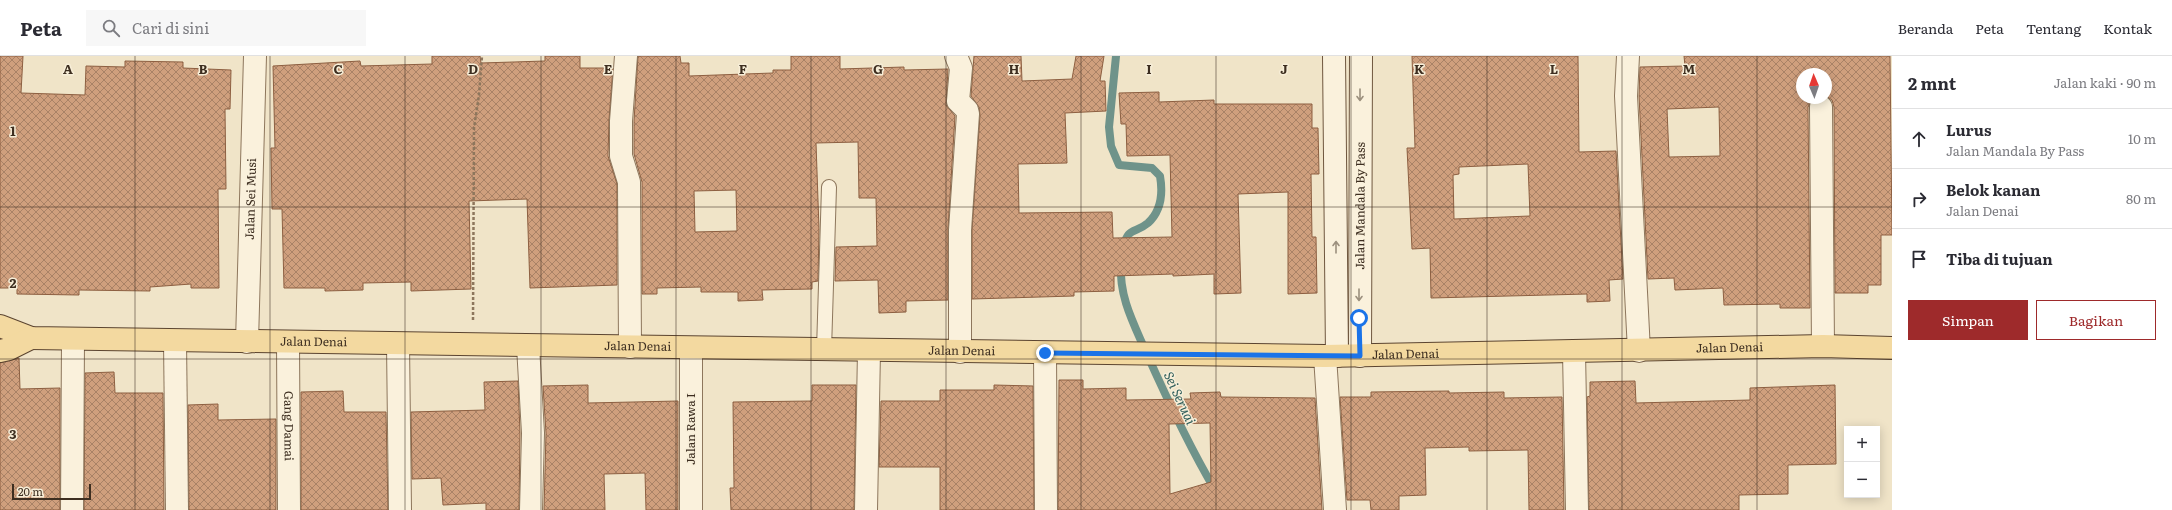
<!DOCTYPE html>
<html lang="id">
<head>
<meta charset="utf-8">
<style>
	:root { --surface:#fff; --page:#f7f7f7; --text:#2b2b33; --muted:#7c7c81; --line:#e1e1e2; --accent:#9e2a2b }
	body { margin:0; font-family:Literata,serif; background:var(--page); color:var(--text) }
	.controls { position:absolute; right:12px; bottom:12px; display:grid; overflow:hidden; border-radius:0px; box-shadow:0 2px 10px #0003 }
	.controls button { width:36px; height:36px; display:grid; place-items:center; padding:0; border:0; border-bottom:1px solid var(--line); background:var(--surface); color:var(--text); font:20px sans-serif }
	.compass { position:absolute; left:1796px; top:12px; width:36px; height:36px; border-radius:50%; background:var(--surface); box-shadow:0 2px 10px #0003; rotate:358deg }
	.scale { position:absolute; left:12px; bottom:10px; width:79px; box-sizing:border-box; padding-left:4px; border:2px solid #3d2e20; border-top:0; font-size:11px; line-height:14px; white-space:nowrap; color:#3d2e20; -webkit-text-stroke:3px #f7eed8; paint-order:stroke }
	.stop { position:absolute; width:12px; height:12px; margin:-9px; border:3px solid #1a73e8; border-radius:50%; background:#fff }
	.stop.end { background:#1a73e8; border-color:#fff; box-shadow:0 1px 4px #0008 }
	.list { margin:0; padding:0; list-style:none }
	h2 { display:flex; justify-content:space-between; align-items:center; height:52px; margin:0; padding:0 16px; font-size:17px }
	h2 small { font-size:13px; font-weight:400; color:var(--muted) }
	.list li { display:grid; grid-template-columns:26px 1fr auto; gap:12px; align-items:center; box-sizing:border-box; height:60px; padding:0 16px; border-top:1px solid var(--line) }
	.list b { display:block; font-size:15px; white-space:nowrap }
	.list p { margin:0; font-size:13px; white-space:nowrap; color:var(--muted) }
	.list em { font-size:13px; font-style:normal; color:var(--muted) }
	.actions { display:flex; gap:8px; padding:12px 16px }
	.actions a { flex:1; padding:9px 0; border:1px solid var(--accent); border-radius:0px; text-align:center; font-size:14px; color:var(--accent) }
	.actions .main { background:var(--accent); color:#fff }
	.icon { flex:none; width:22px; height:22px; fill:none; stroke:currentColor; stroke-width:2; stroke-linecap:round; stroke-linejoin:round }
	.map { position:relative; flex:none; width:1892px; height:454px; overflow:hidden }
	header { display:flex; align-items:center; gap:24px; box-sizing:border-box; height:56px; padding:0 20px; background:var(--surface); border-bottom:1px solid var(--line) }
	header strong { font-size:19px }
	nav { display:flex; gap:22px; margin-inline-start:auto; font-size:14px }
	.search { width:280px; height:36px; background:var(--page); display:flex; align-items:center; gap:10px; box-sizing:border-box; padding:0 14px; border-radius:0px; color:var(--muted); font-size:15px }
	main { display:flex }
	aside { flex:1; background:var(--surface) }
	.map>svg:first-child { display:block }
</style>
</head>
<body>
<header>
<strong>Peta</strong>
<div class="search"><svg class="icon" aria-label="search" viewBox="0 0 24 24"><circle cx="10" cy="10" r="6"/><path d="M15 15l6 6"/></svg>Cari di sini</div>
<nav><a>Beranda</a><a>Peta</a><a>Tentang</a><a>Kontak</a></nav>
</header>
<main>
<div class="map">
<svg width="1892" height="454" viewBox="0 0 1892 454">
	<defs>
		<pattern id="building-cross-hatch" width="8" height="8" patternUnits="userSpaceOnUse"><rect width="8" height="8" fill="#cf9f7d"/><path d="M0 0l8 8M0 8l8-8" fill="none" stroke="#a98266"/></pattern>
	</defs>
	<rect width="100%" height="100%" fill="#f0e4c8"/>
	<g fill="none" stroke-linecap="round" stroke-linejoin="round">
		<g stroke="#6f938a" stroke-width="8">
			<path d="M1116,0L1109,71L1111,90L1119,109L1152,112L1160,120C1163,137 1162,154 1148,167C1135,178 1128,170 1123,192"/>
			<path d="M1121,209C1119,241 1134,268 1146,296C1167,343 1189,390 1215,434"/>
		</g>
	</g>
	<g fill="url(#building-cross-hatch)" stroke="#8d5f41" fill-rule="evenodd">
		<polygon points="0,0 23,0 21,37 85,39 86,10 125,11 125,5 183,6 183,12 231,14 230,53 225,53 226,133 218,133 219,232 191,232 191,228 150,231 150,235 79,234 79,239 17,238 17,232 0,232"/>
		<polygon points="432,0 480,0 481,7 545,5 545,0 580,0 580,12 613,12 609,64 608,100 617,128 617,229 530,232 527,143 469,145 471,233 411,235 411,226 363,227 363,234 325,235 325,232 284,232 282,153 272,153 271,92 275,92 273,10 360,5 361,10 432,8"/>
		<path d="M638,0H680L681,7H689V20L773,17V14H791V0H840V13L904,11V14L948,13L946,49L955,60L948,173V244L906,245V256L879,257L878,224L835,225L836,191L877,190L876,142H859L858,86L816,87L819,173L818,225L812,226V233L762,234L763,244L738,245V236H701V231L657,232V238H642V126L634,98V65ZM736,134L737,175L695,176L694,135Z"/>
		<polygon points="974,0 1021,0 1022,25 1072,23 1076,0 1104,0 1100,25 1105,25 1106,55 1065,57 1067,107 1018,108 1019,157 1112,156 1113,182 1172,181 1170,99 1127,100 1126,68 1121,68 1119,37 1159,36 1159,46 1214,44 1214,48 1312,48 1312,72 1318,72 1319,118 1311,118 1312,181 1316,181 1317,237 1288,238 1288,136 1238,138 1241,237 1214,238 1214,218 1173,220 1173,218 1114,220 1114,235 1074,236 1074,240 972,243 972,174 980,59 979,51 971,40"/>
		<path d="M1412,0H1578L1579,96L1616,95L1623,223L1609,224L1610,245L1587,246V238L1431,242L1430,192L1412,193L1407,92H1415ZM1528,108L1530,160L1454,163L1453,119L1459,118V111Z"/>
		<path d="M1684,0H1890L1892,179H1881V229H1868V237H1835L1834,51L1832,44L1826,40V18H1802V42H1813L1808,51L1810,252H1780V248L1724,249L1723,232L1675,234L1674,222L1648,223L1639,40L1640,11L1685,10ZM1719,51L1720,100L1669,101L1667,53Z"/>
		<polygon points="19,302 20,333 60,332 60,454 0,454 0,307"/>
		<polygon points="114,316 115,337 163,337 164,454 84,454 85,317"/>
		<path d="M1059,324H1083V333L1126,332V344L1191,343L1190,337L1220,336L1221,341L1315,342L1322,454H1058ZM1210,367L1211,426L1170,438L1169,368Z"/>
		<polygon points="518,325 520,377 519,454 486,454 486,447 443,449 441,422 412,423 411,356 485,354 484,326"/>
		<polygon points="1635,325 1636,347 1750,344 1750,332 1835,329 1836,408 1788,409 1788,438 1739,439 1739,454 1589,454 1587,341 1590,340 1590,326"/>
		<polygon points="588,329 588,347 678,345 678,454 646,454 645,417 604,418 605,454 544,454 546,377 543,330"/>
		<polygon points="812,329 856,329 854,454 731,454 730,432 734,432 733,346 812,345"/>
		<polygon points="994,329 1033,330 1034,454 940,454 940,411 879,411 881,345 940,345 940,334 994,334"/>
		<polygon points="343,335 344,356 386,356 388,454 301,454 301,336"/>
		<polygon points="1449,335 1449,337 1504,336 1504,342 1562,341 1564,454 1529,454 1528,394 1469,395 1469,391 1425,392 1426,439 1399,440 1399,454 1371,454 1370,444 1347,444 1340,341 1371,341 1371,336"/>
		<polygon points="218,348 218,364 276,363 276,454 189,454 188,349"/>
	</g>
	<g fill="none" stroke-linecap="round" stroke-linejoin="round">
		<g stroke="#8d765c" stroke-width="16">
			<polyline id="lane" points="824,294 829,131"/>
		</g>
		<g stroke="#8d765c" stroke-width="24">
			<g id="street">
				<polyline points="626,0 621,65 621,100 629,126 630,291"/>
				<polyline points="956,0 961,12 958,45 967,54 968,58 960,174 960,296"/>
				<polyline points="1628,0 1626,40 1639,295"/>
				<polyline points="1821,51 1823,290"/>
				<polyline points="175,285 177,454"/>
				<path id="s1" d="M247,286L255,0"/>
				<path id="s2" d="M288,286L289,454"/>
				<polyline points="398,288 400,454"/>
				<polyline points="528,290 533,377 531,454"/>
				<polyline points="1574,296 1577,454"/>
				<polyline points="1045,297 1046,454"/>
				<polyline points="1325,300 1335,454"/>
				<polyline points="72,454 73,283"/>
				<polyline points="691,454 691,292"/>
				<polyline points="866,454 869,295"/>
			</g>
		</g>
		<g stroke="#6f573f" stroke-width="24">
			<g id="secondary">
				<polyline points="1334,0 1337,300"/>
				<path id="s3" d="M1360,300L1361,0"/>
			</g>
		</g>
		<g stroke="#5b4430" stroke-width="24">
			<g id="primary">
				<path id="s4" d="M0,270L31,282L1325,300L1823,290L1892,292"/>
				<polyline points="0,295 9,293 31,282"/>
			</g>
		</g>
		<polyline stroke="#8d765c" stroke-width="2.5" stroke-dasharray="3 2" stroke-linecap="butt" points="473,264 474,72 479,39 482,0"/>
		<use href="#lane" stroke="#faf1dc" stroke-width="14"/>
		<use href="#street" stroke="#faf1dc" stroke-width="22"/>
		<use href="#secondary" stroke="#faf1dc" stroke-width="22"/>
		<use href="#primary" stroke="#f3d9a0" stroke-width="22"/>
	</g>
	<defs><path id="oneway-shaft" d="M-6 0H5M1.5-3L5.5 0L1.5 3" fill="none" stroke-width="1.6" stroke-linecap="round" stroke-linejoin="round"/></defs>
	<g stroke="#9c907e">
		<use href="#oneway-shaft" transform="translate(1360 39) rotate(90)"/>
		<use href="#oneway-shaft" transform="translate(1336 191) rotate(-90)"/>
		<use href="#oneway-shaft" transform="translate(1359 239) rotate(90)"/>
	</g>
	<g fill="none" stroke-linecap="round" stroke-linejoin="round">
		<polyline stroke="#1a73e8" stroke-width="5" points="1045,297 1360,300 1359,262"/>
	</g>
	<path fill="none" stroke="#3d2e20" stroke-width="1" stroke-opacity="0.55" d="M135,0V454M270,0V454M405,0V454M541,0V454M676,0V454M811,0V454M946,0V454M1081,0V454M1216,0V454M1351,0V454M1487,0V454M1622,0V454M1757,0V454M0,151H1892M0,303H1892"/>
	<g text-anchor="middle" stroke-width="3" stroke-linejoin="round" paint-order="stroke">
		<g font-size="12" fill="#3d2e20" stroke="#f7eed8">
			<text dy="4" stroke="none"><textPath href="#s1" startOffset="143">Jalan Sei Musi</textPath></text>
			<text dy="4" stroke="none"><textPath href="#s3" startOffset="150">Jalan Mandala By Pass</textPath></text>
			<text dy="4" stroke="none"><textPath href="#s4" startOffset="316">Jalan Denai</textPath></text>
			<text dy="4" stroke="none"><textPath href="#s4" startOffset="640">Jalan Denai</textPath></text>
			<text dy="4" stroke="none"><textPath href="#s4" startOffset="1732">Jalan Denai</textPath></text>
			<text dy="4" stroke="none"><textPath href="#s4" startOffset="964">Jalan Denai</textPath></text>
			<text dy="4" stroke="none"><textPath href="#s4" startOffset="1408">Jalan Denai</textPath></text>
			<text dy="4" stroke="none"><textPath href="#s2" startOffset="84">Gang Damai</textPath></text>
			<text transform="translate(691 373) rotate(-90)" y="4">Jalan Rawa I</text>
		</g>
		<g font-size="13" font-style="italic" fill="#2f5d5a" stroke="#f7eed8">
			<text transform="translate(1180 342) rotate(65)" y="5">Sei Seruai</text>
		</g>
	</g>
	<g font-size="13" text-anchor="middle" font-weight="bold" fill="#3d2e20" stroke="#f7eed8" stroke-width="3" stroke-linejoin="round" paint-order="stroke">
		<text x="68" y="18">A</text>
		<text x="203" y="18">B</text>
		<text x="338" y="18">C</text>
		<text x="473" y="18">D</text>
		<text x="608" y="18">E</text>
		<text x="743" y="18">F</text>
		<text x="878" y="18">G</text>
		<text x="1014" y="18">H</text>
		<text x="1149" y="18">I</text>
		<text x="1284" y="18">J</text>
		<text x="1419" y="18">K</text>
		<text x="1554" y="18">L</text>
		<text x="1689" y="18">M</text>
		<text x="13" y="80">1</text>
		<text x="13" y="232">2</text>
		<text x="13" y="383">3</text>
	</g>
</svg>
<div class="controls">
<button>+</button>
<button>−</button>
</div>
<svg class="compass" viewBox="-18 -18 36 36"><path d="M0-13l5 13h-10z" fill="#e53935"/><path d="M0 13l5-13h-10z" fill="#7c7c81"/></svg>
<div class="scale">20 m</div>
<div class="stop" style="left:1359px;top:262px"></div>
<div class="stop end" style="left:1045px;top:297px"></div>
</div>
<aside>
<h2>2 mnt<small>Jalan kaki · 90 m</small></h2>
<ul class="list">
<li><svg class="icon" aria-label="ahead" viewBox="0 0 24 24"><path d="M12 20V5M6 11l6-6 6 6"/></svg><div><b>Lurus</b><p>Jalan Mandala By Pass</p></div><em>10 m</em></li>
<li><svg class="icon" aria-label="right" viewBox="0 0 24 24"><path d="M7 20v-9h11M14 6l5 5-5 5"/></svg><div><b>Belok kanan</b><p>Jalan Denai</p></div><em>80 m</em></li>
<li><svg class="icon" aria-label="arrive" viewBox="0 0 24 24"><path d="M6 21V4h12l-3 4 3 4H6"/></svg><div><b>Tiba di tujuan</b></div></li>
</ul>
<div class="actions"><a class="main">Simpan</a><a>Bagikan</a></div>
</aside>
</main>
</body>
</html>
